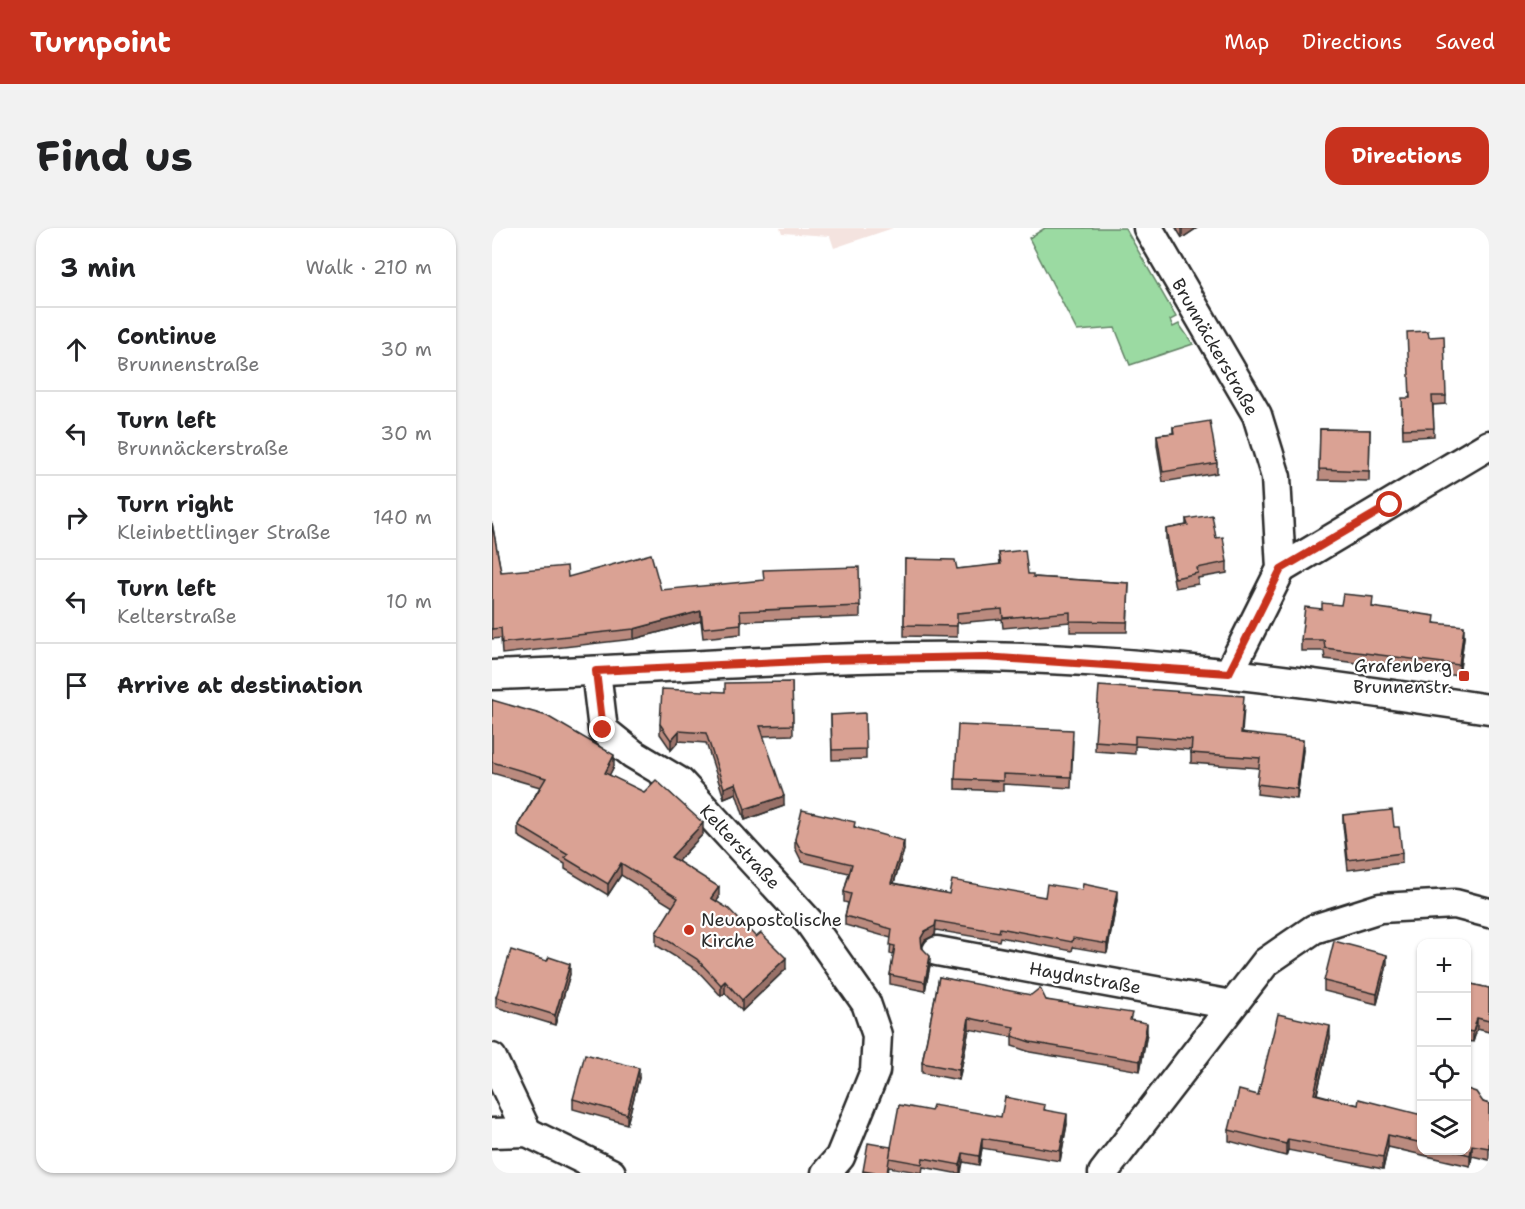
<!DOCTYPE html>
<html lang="en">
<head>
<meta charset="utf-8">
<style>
	:root { --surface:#fff; --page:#f2f2f2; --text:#202124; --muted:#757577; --line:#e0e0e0; --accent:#c8321e }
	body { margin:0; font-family:"Shantell Sans",sans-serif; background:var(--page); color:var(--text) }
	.controls { position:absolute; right:18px; bottom:18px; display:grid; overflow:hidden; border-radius:12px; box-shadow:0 2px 4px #0004 }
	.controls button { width:54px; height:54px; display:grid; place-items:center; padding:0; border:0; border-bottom:2px solid var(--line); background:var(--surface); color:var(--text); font:30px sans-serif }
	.stop { position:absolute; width:18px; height:18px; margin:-14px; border:4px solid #c8321e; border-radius:50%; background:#fff }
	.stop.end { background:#c8321e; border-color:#fff; box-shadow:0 2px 6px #0008 }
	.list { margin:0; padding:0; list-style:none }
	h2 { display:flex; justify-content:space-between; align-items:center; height:78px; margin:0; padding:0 24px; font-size:26px }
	h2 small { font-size:20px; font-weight:400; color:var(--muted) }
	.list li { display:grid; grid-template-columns:39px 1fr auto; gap:18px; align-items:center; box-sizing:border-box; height:84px; padding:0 24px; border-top:2px solid var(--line) }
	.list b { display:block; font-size:22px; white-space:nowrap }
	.list p { margin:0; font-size:20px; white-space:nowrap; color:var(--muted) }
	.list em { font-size:20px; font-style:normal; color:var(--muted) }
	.icon { flex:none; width:33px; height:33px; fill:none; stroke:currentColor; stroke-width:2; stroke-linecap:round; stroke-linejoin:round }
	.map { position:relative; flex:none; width:997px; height:945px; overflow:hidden; border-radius:18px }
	header { display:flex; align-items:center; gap:36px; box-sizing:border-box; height:84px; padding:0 30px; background:var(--accent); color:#fff }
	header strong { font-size:28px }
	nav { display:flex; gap:33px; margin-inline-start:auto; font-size:21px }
	.intro { display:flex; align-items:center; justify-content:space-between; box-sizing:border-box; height:144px; padding:0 36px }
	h1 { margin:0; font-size:42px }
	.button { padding:15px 27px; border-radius:18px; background:var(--accent); color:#fff; font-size:21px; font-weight:700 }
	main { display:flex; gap:36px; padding:0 36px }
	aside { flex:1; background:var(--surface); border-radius:18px; box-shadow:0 2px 4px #0004 }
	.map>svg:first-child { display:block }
</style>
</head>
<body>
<header>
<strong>Turnpoint</strong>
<nav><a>Map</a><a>Directions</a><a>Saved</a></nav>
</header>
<div class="intro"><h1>Find us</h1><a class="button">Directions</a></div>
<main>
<aside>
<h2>3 min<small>Walk · 210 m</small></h2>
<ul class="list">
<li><svg class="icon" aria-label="ahead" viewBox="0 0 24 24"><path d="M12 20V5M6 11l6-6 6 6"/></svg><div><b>Continue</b><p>Brunnenstraße</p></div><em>30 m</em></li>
<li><svg class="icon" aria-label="left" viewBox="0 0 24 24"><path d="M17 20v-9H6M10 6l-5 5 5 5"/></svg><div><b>Turn left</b><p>Brunnäckerstraße</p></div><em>30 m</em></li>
<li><svg class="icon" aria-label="right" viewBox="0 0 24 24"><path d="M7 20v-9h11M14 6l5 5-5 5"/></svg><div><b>Turn right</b><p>Kleinbettlinger Straße</p></div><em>140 m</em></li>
<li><svg class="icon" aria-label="left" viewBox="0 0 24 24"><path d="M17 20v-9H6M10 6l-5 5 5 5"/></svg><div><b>Turn left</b><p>Kelterstraße</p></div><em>10 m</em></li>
<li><svg class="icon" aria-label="arrive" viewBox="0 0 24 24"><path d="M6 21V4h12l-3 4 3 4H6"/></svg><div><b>Arrive at destination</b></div></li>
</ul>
</aside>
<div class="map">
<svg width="997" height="945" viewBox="0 0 997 945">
	<rect width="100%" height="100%" fill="#fff"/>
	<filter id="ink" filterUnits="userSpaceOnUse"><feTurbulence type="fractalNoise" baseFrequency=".0167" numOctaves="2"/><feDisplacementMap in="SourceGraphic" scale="12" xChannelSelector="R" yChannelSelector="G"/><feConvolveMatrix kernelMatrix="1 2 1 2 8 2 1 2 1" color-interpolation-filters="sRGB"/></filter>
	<g filter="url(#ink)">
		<polygon fill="#f4e3df" points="288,0 401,0 342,20 338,8 290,5"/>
		<polygon fill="#9bdaa2" stroke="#638266" stroke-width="1.5" points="553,0 633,0 684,89 678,92 681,99 687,96 701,116 638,137 623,100 585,103 537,10"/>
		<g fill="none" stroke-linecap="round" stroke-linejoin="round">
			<g stroke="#2b2b2b" stroke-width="33">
				<g id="minor">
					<polyline points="656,0 765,187 784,249 789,341 737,445"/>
					<polyline points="789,341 997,217"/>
					<polyline points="104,443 111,502 141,526 188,554 317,694 374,775 385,807 383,843 348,929 334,945"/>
					<path d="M0,447C164,442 328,426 492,429C662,432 830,456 997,481"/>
					<polyline points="445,723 740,777"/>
					<polyline points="0,830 35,904"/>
					<polyline points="0,905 35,904 119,945"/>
					<polyline points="611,945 774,734 822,701 888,680 963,676 997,685"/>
				</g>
			</g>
			<use href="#minor" stroke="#fff" stroke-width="28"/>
		</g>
		<g fill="#bb8b7f" stroke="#2b2b2b" stroke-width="1.5">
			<polygon points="684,0 705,0 690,10"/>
			<polygon points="937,109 954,168 954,176 941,177 942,208 911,210 910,179 917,170"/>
			<polygon points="681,199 725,235 725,245 671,254 665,217 665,207 681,205"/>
			<polygon points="828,201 878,202 877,253 827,252"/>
			<polygon points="694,291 724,310 735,334 735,345 706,350 706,356 683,360 674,311 674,301 694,297"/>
			<polygon points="0,295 9,344 76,349 169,362 368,378 368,389 249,393 249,406 211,410 209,393 142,411 10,426 9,410 0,411"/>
			<polygon points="507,325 536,346 541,349 637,355 635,404 578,404 578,394 511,400 510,391 465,395 465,409 412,408 413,331 465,341 508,337"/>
			<polygon points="849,377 881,379 943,395 972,409 967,448 833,431 832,423 809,423 809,412 830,381"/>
			<polygon points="300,454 301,507 271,508 292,578 253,592 244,565 232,570 214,515 187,513 179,522 168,506 168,496 233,464"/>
			<polygon points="0,472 122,538 117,547 211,606 186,633 227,670 224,673 294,741 250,783 233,765 229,768 205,742 164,717 164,705 181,679 129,647 116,667 73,641 73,636 26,608 26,597 48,559 0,545"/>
			<polygon points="752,478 750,505 811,522 805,571 765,566 767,540 699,535 699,522 643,518 643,526 603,523 603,513"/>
			<polygon points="339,487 374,521 374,531 340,532"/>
			<polygon points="581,513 579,560 511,556 511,563 463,561 463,551"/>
			<polygon points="851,587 902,599 910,625 910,635 856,642 851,597"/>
			<polygon points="363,599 412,622 402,655 457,666 625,672 615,725 581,719 580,723 508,709 507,713 444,702 443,707 433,712 430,718 438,737 433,763 398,756 398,747 402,727 398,726 399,710 353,697 353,688 356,675 352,674 352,664 357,645 310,634 303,620 303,611"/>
			<polygon points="55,733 78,746 63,797 4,779 4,769"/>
			<polygon points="895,737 885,776 832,763 832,753"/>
			<polygon points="447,749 554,772 640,793 655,805 648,843 538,824 520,818 520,809 477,801 467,852 430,845 430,835"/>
			<polygon points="975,755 997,760 997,804 985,801 981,814 975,813"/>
			<polygon points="930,779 930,802 927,801 927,791"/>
			<polygon points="838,810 825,866 866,877 930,887 930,922 975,922 991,874 997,876 997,932 980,928 978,938 896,919 891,941 796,922 794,928 737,913 737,902 766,867"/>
			<polygon points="147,850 135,896 81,881 81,871"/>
			<polygon points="553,882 575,896 568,933 490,920 487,937 471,934 469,945 462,945 431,939 430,945 397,939 396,945 371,945 371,943 399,919 439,883 509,889"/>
		</g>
		<g fill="#997168" stroke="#2b2b2b" stroke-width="1.5">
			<polygon points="691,0 705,0 690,10 690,1"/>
			<polygon points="209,383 209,393 142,411 142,401"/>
			<polygon points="972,398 972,409 967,448 967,437"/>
			<polygon points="187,503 187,513 179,522 179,512"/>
			<polygon points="811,512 811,522 805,571 805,561"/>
			<polygon points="122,527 122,538 113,556 113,545"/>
			<polygon points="244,555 244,565 232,570 232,560"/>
			<polygon points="292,568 292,578 253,592 253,581"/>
			<polygon points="211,595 211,606 179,640 179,629"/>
			<polygon points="412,613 412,622 399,664 399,655"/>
			<polygon points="129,635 129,647 116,667 116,656"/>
			<polygon points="227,659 227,670 219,681 219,670"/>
			<polygon points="625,663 625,672 615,725 615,716"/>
			<polygon points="444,693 443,707 433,712 429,719 429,710 433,703"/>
			<polygon points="895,727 895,737 885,776 885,766"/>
			<polygon points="438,728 438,737 433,763 433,754"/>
			<polygon points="294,730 294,741 250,783 250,772"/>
			<polygon points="78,736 78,746 63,797 63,787"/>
			<polygon points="233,753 233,765 229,768 229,757"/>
			<polygon points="477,790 477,801 467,852 467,842"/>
			<polygon points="985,790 985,801 981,814 981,804"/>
			<polygon points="655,795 655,805 648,843 648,833"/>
			<polygon points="838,798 838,810 822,877 822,866"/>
			<polygon points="147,840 147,850 135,896 135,886"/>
			<polygon points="575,886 575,896 568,933 568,923"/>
			<polygon points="896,907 896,919 891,941 891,929"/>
			<polygon points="490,910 490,920 487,937 487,928"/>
			<polygon points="796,911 796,922 794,928 794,916"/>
			<polygon points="980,917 980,928 978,938 978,927"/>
			<polygon points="471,925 471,934 468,945 468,937"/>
		</g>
		<g fill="#daa294" stroke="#2b2b2b" stroke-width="1.5">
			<polygon points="936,103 937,109 952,108 954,168 940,168 942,200 911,201 910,170 918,170 915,104"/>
			<polygon points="718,193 725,235 671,244 665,207 682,205 681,199"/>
			<polygon points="828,201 878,202 877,243 827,241"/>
			<polygon points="720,287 724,310 731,309 735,334 705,340 706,345 683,350 674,301 696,297 694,291"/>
			<polygon points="0,295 9,344 75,338 76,349 159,326 169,362 272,352 271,342 367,339 368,378 248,383 249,396 211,400 209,383 142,401 10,415 9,400 0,401"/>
			<polygon points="533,322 536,346 541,346 541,349 637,355 635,394 578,393 578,384 511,390 510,381 465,385 465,398 412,397 413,331 463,332 465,341 509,336 507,325"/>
			<polygon points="851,366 881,369 880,379 943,388 942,395 972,398 967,437 833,420 832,412 809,412 813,379 830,381 830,375 849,377"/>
			<polygon points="300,454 301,497 268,498 292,568 253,581 244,555 232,560 214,505 187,503 179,512 168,496 170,461 233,464 233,455"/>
			<polygon points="607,458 752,468 749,505 811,512 805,561 765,556 768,530 699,525 700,512 643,508 643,516 603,513"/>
			<polygon points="0,472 55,488 122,527 113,545 152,564 164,552 211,595 179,629 227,659 219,670 237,681 264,709 269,705 294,730 250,772 233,753 229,757 205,731 164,705 186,670 129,635 116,656 73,630 76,627 26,597 54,550 0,534"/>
			<polygon points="373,485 374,521 340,522 339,487"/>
			<polygon points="466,497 581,502 579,549 511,546 511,553 463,551"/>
			<polygon points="310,582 363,594 362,599 412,613 399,655 457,666 460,652 553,669 555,656 590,662 591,656 625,663 615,716 581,710 580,714 508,700 507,704 444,693 443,698 433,703 429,710 430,720 438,728 433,754 398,747 403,718 398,717 400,701 353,688 359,666 352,664 360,636 310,624 303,611"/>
			<polygon points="900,582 902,599 907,599 910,625 856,632 851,587"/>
			<polygon points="842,713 895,727 885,766 832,753"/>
			<polygon points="19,722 55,733 57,729 78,736 63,787 4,769"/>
			<polygon points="447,749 539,767 548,760 554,772 640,785 638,792 655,795 648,833 538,814 520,808 522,799 477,790 467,842 430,835"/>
			<polygon points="975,755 997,760 997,793 985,790 981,804 975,803"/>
			<polygon points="930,779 930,792 927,791"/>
			<polygon points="786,786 838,798 822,866 866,877 867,871 930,887 930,915 896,907 891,929 796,911 794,916 737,902 747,862 766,867"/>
			<polygon points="93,826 147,840 135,886 81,871"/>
			<polygon points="975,861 984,864 991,874 997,876 997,920 980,917 978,927 960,922 975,922"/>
			<polygon points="513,869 553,877 552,882 575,886 568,923 490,910 487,928 471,925 468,937 431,930 430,936 397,930 407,877 439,883 441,877 509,889"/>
			<polygon points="376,915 399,919 395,945 383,945 371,943"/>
		</g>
	</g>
	<g fill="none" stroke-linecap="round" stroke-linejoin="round" filter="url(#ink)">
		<polyline stroke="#c8321e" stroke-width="8" points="111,502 104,443 330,432 492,429 737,445 789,341 898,277"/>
	</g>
	<g fill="#c8321e" stroke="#fff" stroke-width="2">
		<rect x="966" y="442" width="12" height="12" rx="3"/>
		<circle cx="197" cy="702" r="6"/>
	</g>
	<g text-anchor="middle" stroke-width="4.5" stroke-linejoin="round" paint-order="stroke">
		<g font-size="18" fill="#2b2b2b" stroke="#fff">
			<text transform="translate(723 119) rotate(60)" y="6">Brunnäckerstraße</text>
			<text transform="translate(248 619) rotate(47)" y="6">Kelterstraße</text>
			<text transform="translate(593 750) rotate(10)" y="6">Haydnstraße</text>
		</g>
		<g font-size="18" fill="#2b2b2b" stroke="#fff" text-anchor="end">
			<text x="960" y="444">Grafenberg<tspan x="960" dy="21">Brunnenstr.</tspan></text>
			<text x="209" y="698" text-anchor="start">Neuapostolische<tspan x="209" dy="21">Kirche</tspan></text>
		</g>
	</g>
</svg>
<div class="controls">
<button>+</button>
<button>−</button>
<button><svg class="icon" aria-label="locate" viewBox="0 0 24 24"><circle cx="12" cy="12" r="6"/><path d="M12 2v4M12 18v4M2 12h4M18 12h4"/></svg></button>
<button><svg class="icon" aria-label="layers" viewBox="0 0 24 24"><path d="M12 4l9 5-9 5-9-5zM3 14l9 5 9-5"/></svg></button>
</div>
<div class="stop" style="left:898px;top:277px"></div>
<div class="stop end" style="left:111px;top:502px"></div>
</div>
</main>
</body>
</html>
